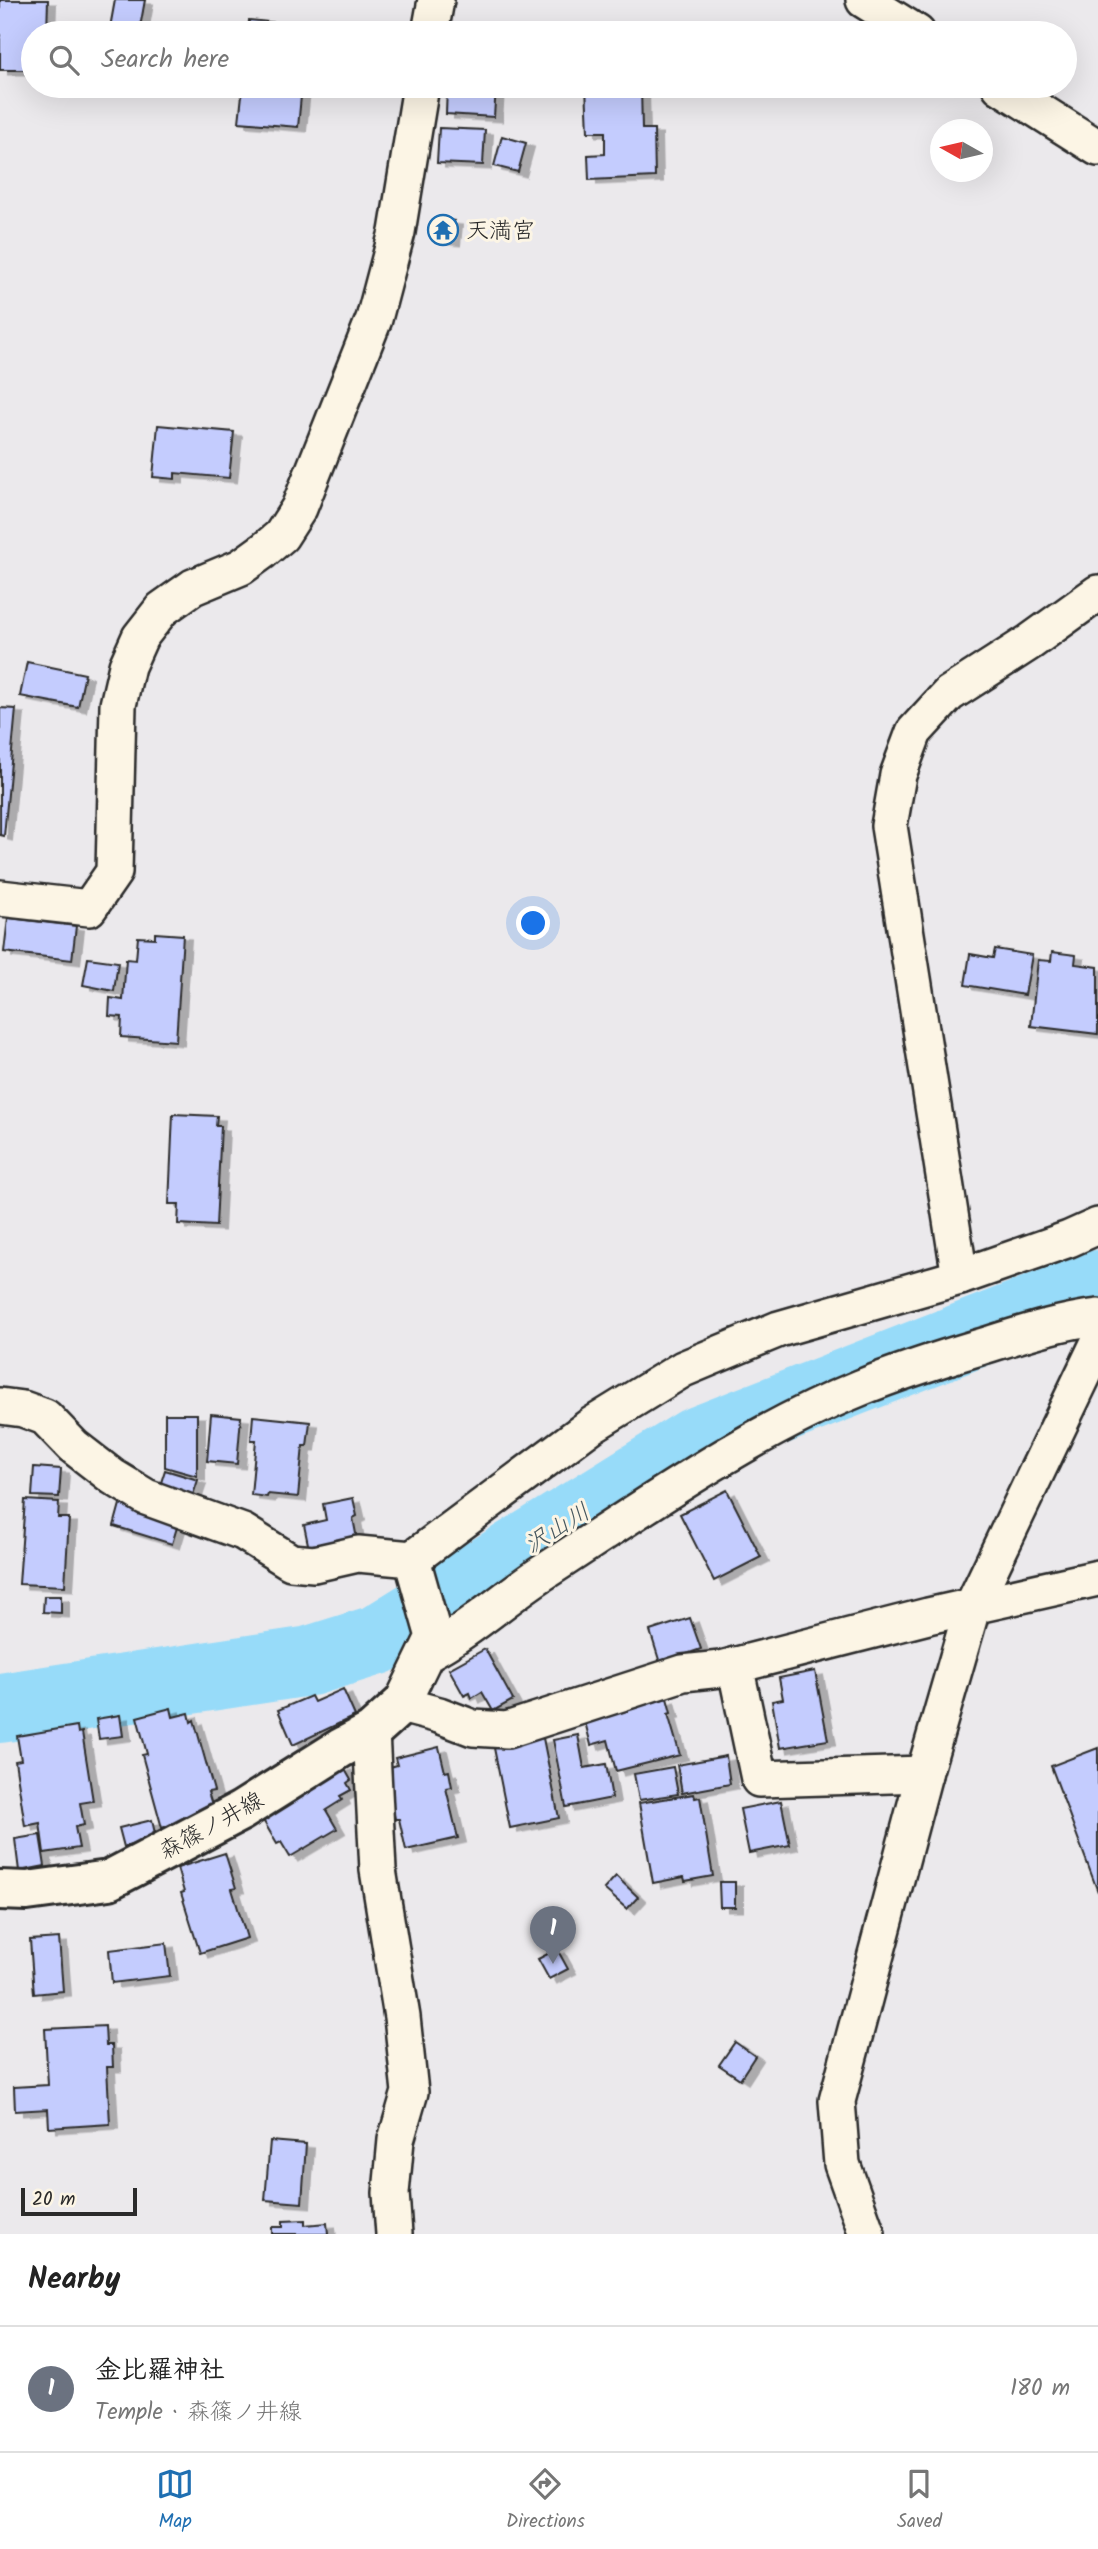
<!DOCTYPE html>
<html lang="en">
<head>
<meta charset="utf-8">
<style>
	:root { --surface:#fff; --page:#f2f2f2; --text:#222; --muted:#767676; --line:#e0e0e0; --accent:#1f6fb2 }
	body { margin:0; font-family:Kalam,"Klee One",sans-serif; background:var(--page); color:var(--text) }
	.compass { position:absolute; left:930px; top:119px; width:63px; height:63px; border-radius:50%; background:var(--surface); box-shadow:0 7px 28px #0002; rotate:278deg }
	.scale { position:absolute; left:21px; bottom:18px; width:116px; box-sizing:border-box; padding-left:7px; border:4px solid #2b2b2b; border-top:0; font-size:19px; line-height:24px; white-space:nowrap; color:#2b2b2b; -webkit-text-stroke:5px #fcf5e5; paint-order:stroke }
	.you { position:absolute; left:534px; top:924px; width:24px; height:24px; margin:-18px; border:5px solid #fff; border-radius:50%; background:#1a73e8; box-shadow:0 0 0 10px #1a73e833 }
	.badge { display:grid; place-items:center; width:46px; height:46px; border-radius:50%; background:var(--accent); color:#fff; font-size:23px; font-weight:700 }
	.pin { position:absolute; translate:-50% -58px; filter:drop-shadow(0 2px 4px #0008) }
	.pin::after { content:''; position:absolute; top:37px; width:24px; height:21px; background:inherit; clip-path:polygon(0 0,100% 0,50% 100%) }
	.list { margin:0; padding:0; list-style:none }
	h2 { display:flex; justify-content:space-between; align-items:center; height:91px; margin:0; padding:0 28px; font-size:30px }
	h2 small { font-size:23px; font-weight:400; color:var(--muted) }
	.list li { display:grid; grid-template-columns:46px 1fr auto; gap:21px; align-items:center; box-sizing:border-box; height:126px; padding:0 28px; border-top:2px solid var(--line) }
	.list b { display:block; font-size:26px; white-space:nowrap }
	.list p { margin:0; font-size:23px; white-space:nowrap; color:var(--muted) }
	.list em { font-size:23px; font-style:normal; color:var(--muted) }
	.icon { flex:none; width:38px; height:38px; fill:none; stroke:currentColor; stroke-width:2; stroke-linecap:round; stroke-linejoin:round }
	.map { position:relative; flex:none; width:1098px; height:2234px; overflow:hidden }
	.search { position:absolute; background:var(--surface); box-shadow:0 7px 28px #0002; left:21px; right:21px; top:21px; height:77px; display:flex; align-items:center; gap:18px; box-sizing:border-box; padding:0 24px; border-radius:38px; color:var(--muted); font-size:26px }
	.sheet { height:217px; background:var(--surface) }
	nav { display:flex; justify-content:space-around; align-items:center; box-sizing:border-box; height:98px; border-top:2px solid var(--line); background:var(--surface); font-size:19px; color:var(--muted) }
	nav a { display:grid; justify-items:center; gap:4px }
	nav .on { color:var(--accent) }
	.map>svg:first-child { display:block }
</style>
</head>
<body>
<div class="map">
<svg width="1098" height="2234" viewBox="0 0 1098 2234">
	<defs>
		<filter id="shadow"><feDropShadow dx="8" dy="4.5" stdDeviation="0" flood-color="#0004"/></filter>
	</defs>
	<rect width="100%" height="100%" fill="#ebe9ec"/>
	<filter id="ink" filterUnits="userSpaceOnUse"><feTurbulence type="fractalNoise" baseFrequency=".0143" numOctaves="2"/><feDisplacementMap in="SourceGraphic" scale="14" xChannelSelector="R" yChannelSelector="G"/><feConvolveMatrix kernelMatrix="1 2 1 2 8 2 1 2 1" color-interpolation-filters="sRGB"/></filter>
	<g filter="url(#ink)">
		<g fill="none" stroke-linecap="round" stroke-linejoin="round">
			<polyline stroke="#97dbf9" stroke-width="70" points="0,1708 310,1661 377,1640 696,1442 1098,1285"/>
		</g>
		<g fill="#c4ccfe" stroke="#2b2b2b" stroke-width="2" filter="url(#shadow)">
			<polygon points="0,0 48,0 47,33 33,33 33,70 0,70"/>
			<polygon points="115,0 145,0 139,33 109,33"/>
			<polygon points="249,20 308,26 308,33 248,33"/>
			<polygon points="243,86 302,86 298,127 239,122"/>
			<polygon points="447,86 496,86 494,117 446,114"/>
			<polygon points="586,86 641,86 642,129 654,129 655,177 589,180 588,155 605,154 605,132 588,132"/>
			<polygon points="439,128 485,130 483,165 437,163"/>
			<polygon points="502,136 526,143 518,172 494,166"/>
			<polygon points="435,219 454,221 452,241 433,239"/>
			<polygon points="158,425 234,432 229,478 175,473 175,479 153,477"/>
			<polygon points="27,662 85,674 78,707 20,696"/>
			<polygon points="0,708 16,709 4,836 0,835"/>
			<polygon points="8,918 76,926 72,960 4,952"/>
			<polygon points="155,933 183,935 176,1041 121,1037 122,1017 109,1016 110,998 123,1000 126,959 136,960 138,937 155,938"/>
			<polygon points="995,949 1032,955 1025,995 965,985 970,954 993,958"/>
			<polygon points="1052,952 1076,955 1075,964 1098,967 1098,1034 1031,1026 1038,960 1051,961"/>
			<polygon points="88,958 118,962 114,991 83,985"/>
			<polygon points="173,1114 217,1116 216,1126 221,1126 216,1226 178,1224 179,1204 169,1204"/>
			<polygon points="165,1414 197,1414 197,1476 165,1467"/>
			<polygon points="211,1414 241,1417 237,1464 207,1461"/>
			<polygon points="253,1416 310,1422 307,1446 303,1446 298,1497 268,1494 267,1497 251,1495 256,1440 251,1440"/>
			<polygon points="34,1467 61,1469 59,1497 32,1496"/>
			<polygon points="165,1470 198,1480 192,1498 159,1489"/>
			<polygon points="727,1490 761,1557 714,1581 680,1514"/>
			<polygon points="353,1498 357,1516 353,1518 357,1539 309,1549 304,1525 326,1520 323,1504"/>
			<polygon points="25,1500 59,1502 58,1518 69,1518 65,1586 19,1584"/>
			<polygon points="120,1504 178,1524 172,1544 114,1526"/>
			<polygon points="44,1596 61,1596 61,1613 43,1612"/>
			<polygon points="690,1618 701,1649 660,1663 650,1631"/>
			<polygon points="485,1649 513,1700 493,1711 482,1692 472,1698 470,1693 464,1696 449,1669"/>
			<polygon points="815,1671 828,1740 780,1748 772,1701 783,1699 779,1678"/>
			<polygon points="343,1689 355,1716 293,1745 278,1710 311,1696 314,1702"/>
			<polygon points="667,1698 671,1713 668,1714 680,1755 616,1771 608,1740 591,1745 585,1722"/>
			<polygon points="171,1708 173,1717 189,1713 191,1722 194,1720 214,1791 208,1792 213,1808 189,1815 191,1819 162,1828 142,1755 147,1754 137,1717"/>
			<polygon points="120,1715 123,1736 99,1739 96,1719"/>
			<polygon points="77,1726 78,1733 82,1732 93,1801 80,1803 84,1825 75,1827 79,1848 44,1853 40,1823 25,1826 15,1761 21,1760 17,1736"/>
			<polygon points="578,1735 584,1768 606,1764 612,1798 566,1807 553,1740"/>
			<polygon points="543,1738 559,1818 510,1828 494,1748"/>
			<polygon points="439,1747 445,1772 449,1771 452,1787 446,1788 458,1838 406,1850 399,1819 395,1819 390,1796 393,1795 387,1768 397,1765 395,1758"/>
			<polygon points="1098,1748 1098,1892 1051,1766"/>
			<polygon points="726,1756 730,1784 682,1793 677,1765"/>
			<polygon points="343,1766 351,1780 347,1783 351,1790 340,1796 342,1800 326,1810 337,1829 290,1857 281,1842 277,1844 260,1815"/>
			<polygon points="673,1767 678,1794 639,1800 634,1774"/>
			<polygon points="694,1794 695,1798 700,1797 713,1876 685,1881 684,1877 653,1883 639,1803"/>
			<polygon points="781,1801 790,1845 749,1853 740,1809"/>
			<polygon points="152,1820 156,1838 124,1847 119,1828"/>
			<polygon points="40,1835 45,1866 19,1871 15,1839"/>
			<polygon points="225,1853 236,1888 232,1889 247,1938 200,1953 181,1893 184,1892 177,1868"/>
			<polygon points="616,1876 638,1897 627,1909 604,1889"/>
			<polygon points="719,1882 735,1882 735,1907 720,1907"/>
			<polygon points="59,1938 63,1991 34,1994 30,1940"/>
			<polygon points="166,1943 170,1976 112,1983 109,1950"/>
			<polygon points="557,1949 568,1969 549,1979 538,1959"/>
			<polygon points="105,2026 106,2045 112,2045 113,2067 107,2067 110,2124 49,2128 48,2109 15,2111 14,2087 48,2085 45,2029"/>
			<polygon points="735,2042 755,2056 740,2079 719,2065"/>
			<polygon points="270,2141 306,2144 302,2203 265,2200"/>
			<polygon points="305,2220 305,2225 327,2223 328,2234 272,2234 272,2227 283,2227 283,2221"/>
		</g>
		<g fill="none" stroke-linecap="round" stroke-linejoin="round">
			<g stroke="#2b2b2b" stroke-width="40">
				<g id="street">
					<polyline points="864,0 917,33"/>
					<polyline points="430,33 436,0"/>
					<polyline points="1000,86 1098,148"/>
					<polyline points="0,898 89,908 114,872 118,705 127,666 140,637 162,609 193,587 241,567 263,551 281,536 299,508 374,319 397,232 421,86"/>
					<polyline points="960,1277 889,826 898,775 914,732 949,694 1030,642 1098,593"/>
					<polyline points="0,1406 23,1409 45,1417 73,1446 113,1477 146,1497 243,1532 291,1562 314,1564 358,1554 412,1559 592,1425 683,1369 779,1329 960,1277 1069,1239 1098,1226"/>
					<polyline points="412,1559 434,1637 401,1705 439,1715 473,1728 507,1730 683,1673 721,1669 928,1616 1098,1578"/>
					<path d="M427,1653C469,1631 504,1598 544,1572C646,1506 747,1434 860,1388C899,1372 940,1359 980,1347C1019,1335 1057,1322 1098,1317"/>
					<polyline points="735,1665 759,1779 924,1774"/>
					<polyline points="371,1732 378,1870 402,2017 410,2092 396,2140 391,2193 394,2234"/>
					<polyline points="867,2234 842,2164 837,2101 924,1774 973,1605 1098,1344"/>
				</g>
			</g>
			<g stroke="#2b2b2b" stroke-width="44">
				<polyline id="secondary" points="0,1890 27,1891 109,1880 241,1811 341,1748 371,1732 401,1705"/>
			</g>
			<use href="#street" stroke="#fcf5e5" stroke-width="35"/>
			<use href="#secondary" stroke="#fcf5e5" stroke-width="38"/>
		</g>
	</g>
	<defs>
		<g id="temple-ring" transform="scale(1.575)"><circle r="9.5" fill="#fcf5e5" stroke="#1f6fb2" stroke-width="1.5"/><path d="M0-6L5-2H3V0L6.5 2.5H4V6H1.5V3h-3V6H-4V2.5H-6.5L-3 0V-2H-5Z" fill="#1f6fb2"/></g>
	</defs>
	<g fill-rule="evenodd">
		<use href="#temple-ring" x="443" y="230"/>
	</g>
	<g text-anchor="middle" stroke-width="6" stroke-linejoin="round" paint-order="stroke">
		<g font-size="23" fill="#2b2b2b" stroke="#fcf5e5" text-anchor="start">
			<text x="466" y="238">天満宮</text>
		</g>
		<g font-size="23" fill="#2b2b2b" stroke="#fcf5e5">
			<text transform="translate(211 1825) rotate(-29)" y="8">森篠ノ井線</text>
		</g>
		<g font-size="24" font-style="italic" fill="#46575e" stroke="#fcf5e5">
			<text transform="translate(557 1528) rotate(-32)" y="8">沢山川</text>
		</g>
	</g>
</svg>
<svg class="compass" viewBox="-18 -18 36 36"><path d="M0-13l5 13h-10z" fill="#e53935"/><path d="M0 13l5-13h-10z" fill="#767676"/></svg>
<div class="scale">20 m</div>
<div class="you"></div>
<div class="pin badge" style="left:553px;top:1964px;background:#6b7280">1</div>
<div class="search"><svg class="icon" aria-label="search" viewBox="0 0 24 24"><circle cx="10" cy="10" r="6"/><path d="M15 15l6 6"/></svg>Search here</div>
</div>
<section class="sheet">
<h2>Nearby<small></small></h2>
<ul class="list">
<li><span class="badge" style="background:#6b7280">1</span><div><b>金比羅神社</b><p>Temple · 森篠ノ井線</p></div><em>180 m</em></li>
</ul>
</section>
<nav>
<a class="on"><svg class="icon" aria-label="map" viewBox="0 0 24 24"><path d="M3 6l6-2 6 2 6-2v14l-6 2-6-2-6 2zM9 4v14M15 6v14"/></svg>Map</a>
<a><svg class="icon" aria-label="directions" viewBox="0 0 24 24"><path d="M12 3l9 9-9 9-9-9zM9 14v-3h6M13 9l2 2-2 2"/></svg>Directions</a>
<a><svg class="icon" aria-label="saved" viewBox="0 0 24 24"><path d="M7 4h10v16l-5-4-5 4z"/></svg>Saved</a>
</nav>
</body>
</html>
